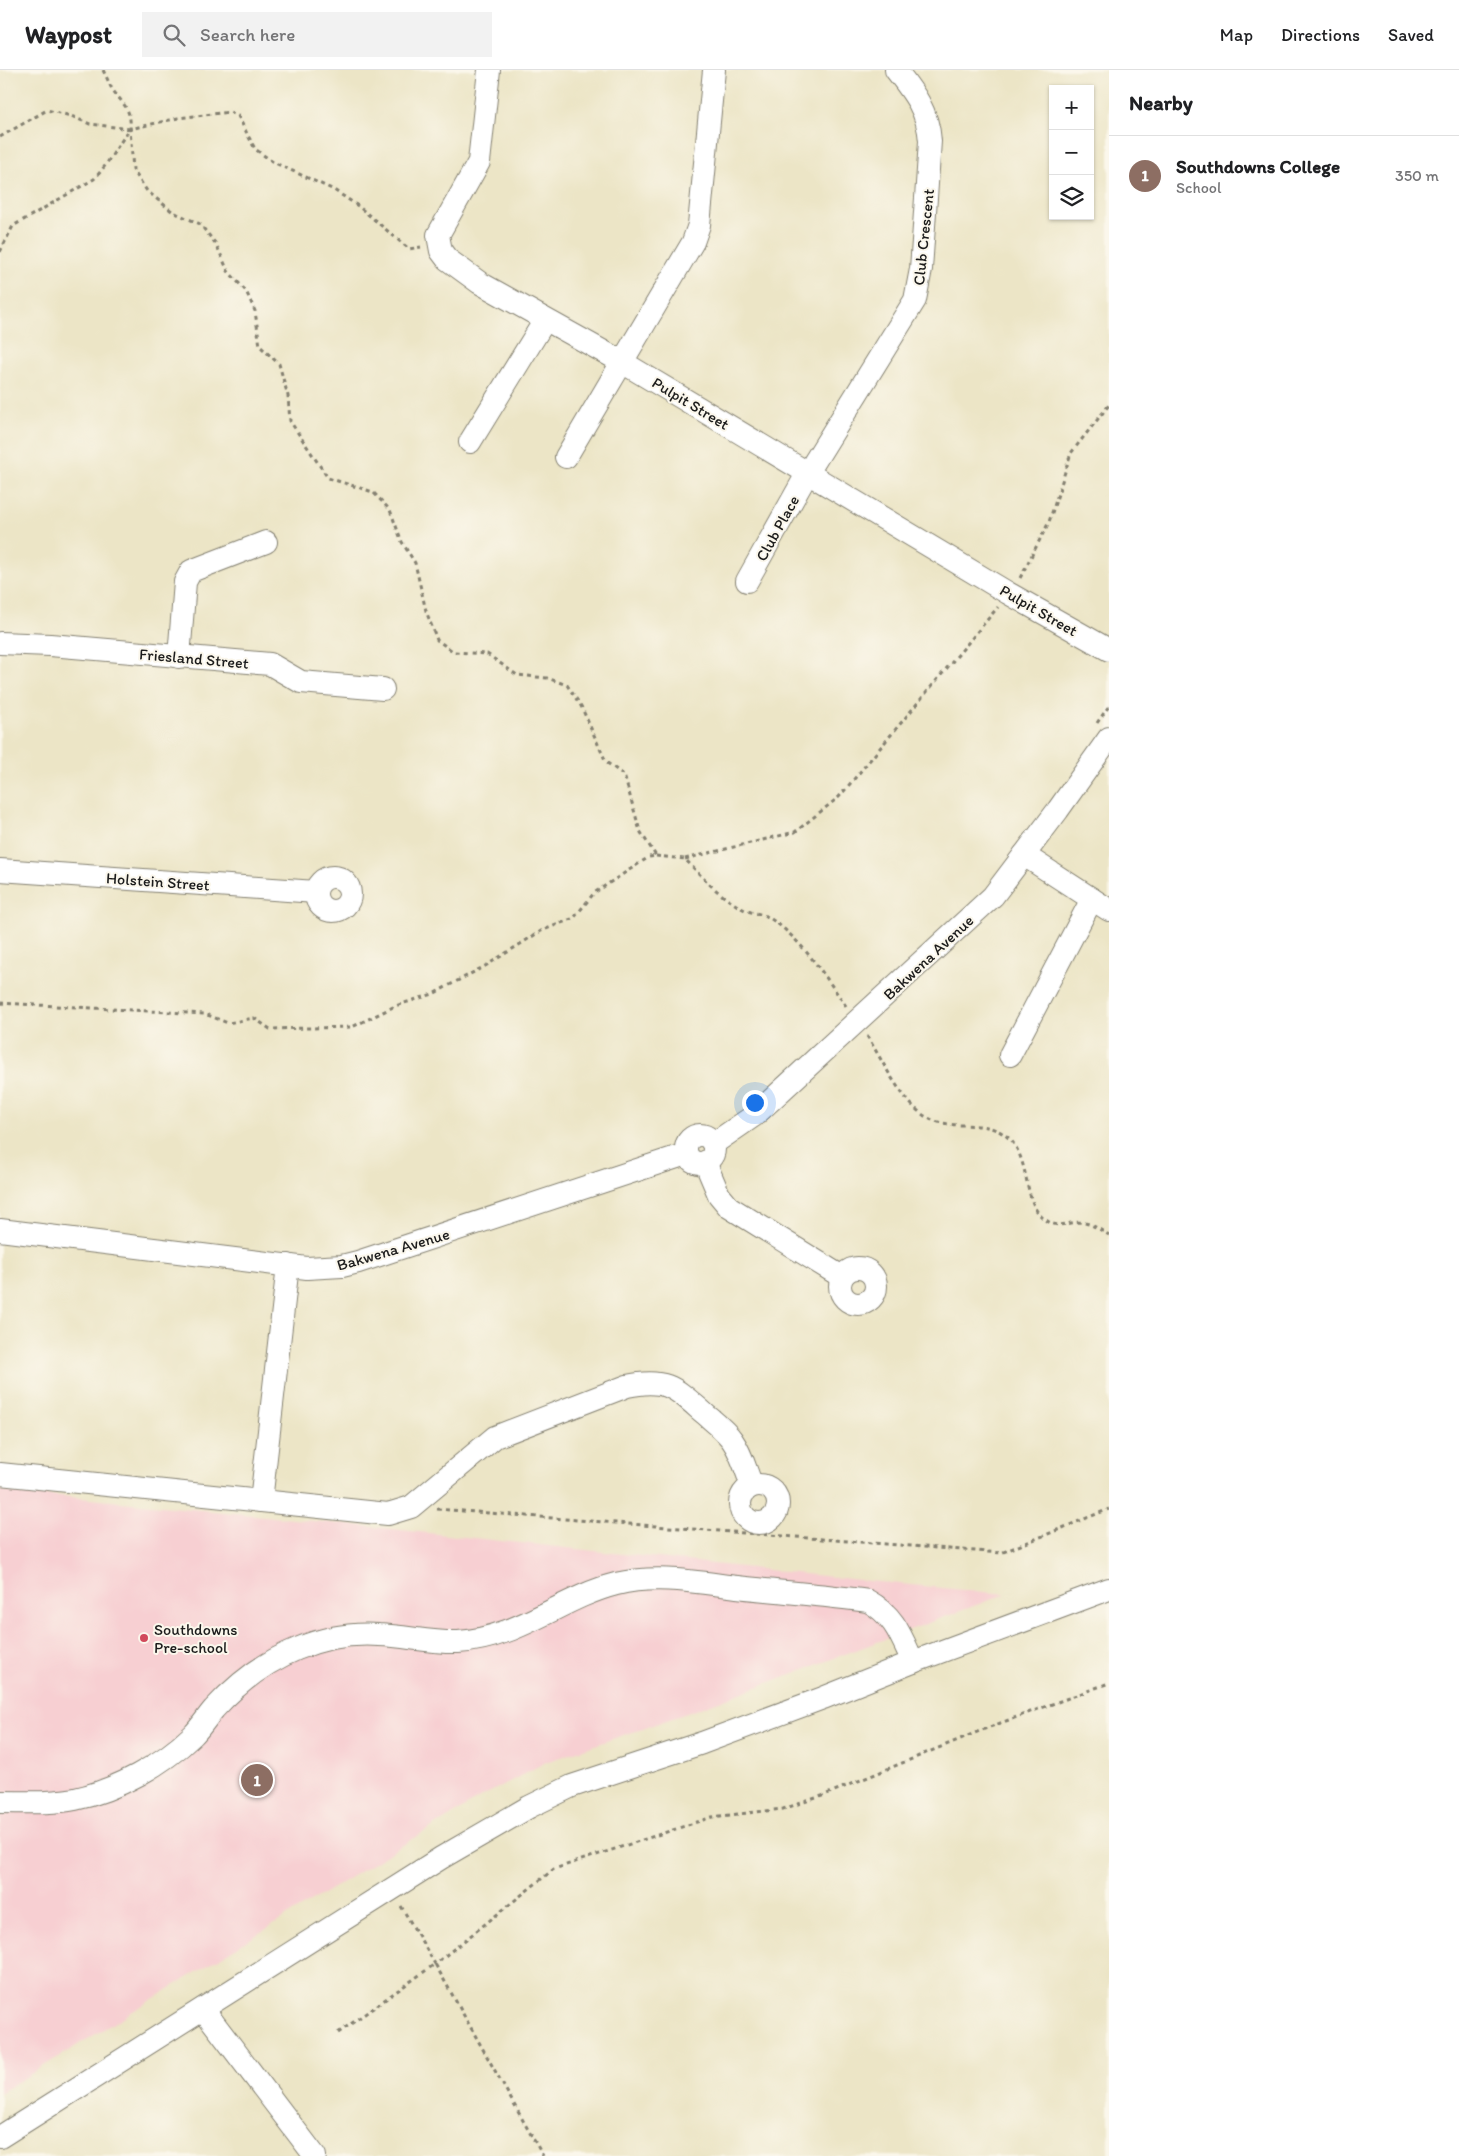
<!DOCTYPE html>
<html lang="en">
<head>
<meta charset="utf-8">
<style>
	:root { --surface:#fff; --page:#f2f2f2; --text:#202124; --muted:#757577; --line:#e0e0e0; --accent:#d1495b }
	body { margin:0; font-family:Itim,sans-serif; background:var(--page); color:var(--text) }
	.controls { position:absolute; right:15px; top:15px; display:grid; overflow:hidden; border-radius:0px; box-shadow:0 1px 4px #0004 }
	.controls button { width:45px; height:45px; display:grid; place-items:center; padding:0; border:0; border-bottom:1px solid var(--line); background:var(--surface); color:var(--text); font:25px sans-serif }
	.you { position:absolute; left:754px; top:1032px; width:18px; height:18px; margin:-12px; border:4px solid #fff; border-radius:50%; background:#1a73e8; box-shadow:0 0 0 8px #1a73e833 }
	.badge { display:grid; place-items:center; width:32px; height:32px; border-radius:50%; background:var(--accent); color:#fff; font-size:16px; font-weight:700 }
	.pin { position:absolute; translate:-50% -50%; border:2px solid #fff; box-shadow:0 1px 5px #0006 }
	.list { margin:0; padding:0; list-style:none }
	h2 { display:flex; justify-content:space-between; align-items:center; height:65px; margin:0; padding:0 20px; font-size:21px }
	h2 small { font-size:16px; font-weight:400; color:var(--muted) }
	.list li { display:grid; grid-template-columns:32px 1fr auto; gap:15px; align-items:center; box-sizing:border-box; height:80px; padding:0 20px; border-top:1px solid var(--line) }
	.list b { display:block; font-size:19px; white-space:nowrap }
	.list p { margin:0; font-size:16px; white-space:nowrap; color:var(--muted) }
	.list em { font-size:16px; font-style:normal; color:var(--muted) }
	.icon { flex:none; width:28px; height:28px; fill:none; stroke:currentColor; stroke-width:2; stroke-linecap:round; stroke-linejoin:round }
	.map { position:relative; flex:none; width:1109px; height:2086px; overflow:hidden }
	header { display:flex; align-items:center; gap:30px; box-sizing:border-box; height:70px; padding:0 25px; background:var(--surface); border-bottom:1px solid var(--line) }
	header strong { font-size:24px }
	nav { display:flex; gap:28px; margin-inline-start:auto; font-size:18px }
	.search { width:350px; height:45px; background:var(--page); display:flex; align-items:center; gap:12px; box-sizing:border-box; padding:0 18px; border-radius:0px; color:var(--muted); font-size:19px }
	main { display:flex }
	aside { flex:1; background:var(--surface) }
	.map>svg:first-child { display:block }
</style>
</head>
<body>
<header>
<strong>Waypost</strong>
<div class="search"><svg class="icon" aria-label="search" viewBox="0 0 24 24"><circle cx="10" cy="10" r="6"/><path d="M15 15l6 6"/></svg>Search here</div>
<nav><a>Map</a><a>Directions</a><a>Saved</a></nav>
</header>
<main>
<div class="map">
<svg width="1109" height="2086" viewBox="0 0 1109 2086">
	<rect width="100%" height="100%" fill="#fbf7ec"/>
	<filter id="ink" filterUnits="userSpaceOnUse"><feTurbulence type="fractalNoise" baseFrequency=".02" numOctaves="2"/><feDisplacementMap in="SourceGraphic" scale="10" xChannelSelector="R" yChannelSelector="G"/><feConvolveMatrix kernelMatrix="1 2 1 2 8 2 1 2 1" color-interpolation-filters="sRGB"/></filter>
	<filter id="wash" filterUnits="userSpaceOnUse"><feTurbulence type="fractalNoise" baseFrequency=".0096" numOctaves="4" result="noise"/><feDisplacementMap in="SourceGraphic" scale="20" xChannelSelector="R" yChannelSelector="G"/><feGaussianBlur stdDeviation="1.12" result="paint"/><feColorMatrix in="noise" values="0 0 0 0 0 0 0 0 0 0 0 0 0 0 0 0 0 1.4 0 .05"/><feComposite in="paint" operator="in"/></filter>
	<g filter="url(#wash)">
		<rect width="100%" height="100%" fill="#ece5c6"/>
		<polygon fill="#f7cfd2" points="0,1420 383,1458 869,1511 1006,1524 687,1643 546,1692 481,1727 0,2023"/>
	</g>
	<g filter="url(#ink)">
		<g fill="none" stroke-linecap="round" stroke-linejoin="round">
			<g stroke="#848071" stroke-width="24">
				<g id="minor">
					<polyline points="489,0 479,92 438,165 441,181 447,189 480,213 622,292 1008,523 1109,580"/>
					<polyline points="470,372 545,250"/>
					<polyline points="566,387 693,172 699,155 714,0"/>
					<path d="M747,511L807,404L915,230L921,199L930,71C928,41 914,23 896,0"/>
					<polyline points="0,573 50,575 270,594 301,612 383,619"/>
					<polyline points="179,587 185,512 191,501 266,472"/>
					<polyline points="1024,785 1109,840"/>
					<polyline points="0,800 316,822"/>
					<circle cx="333" cy="824" r="17"/>
					<polyline points="1010,985 1092,829"/>
					<circle cx="700" cy="1079" r="14"/>
					<polyline points="713,1074 755,1045 993,826 1058,740 1109,668"/>
					<polyline points="705,1092 719,1125 729,1137 842,1207"/>
					<polyline points="0,1160 307,1198 342,1196 358,1192 686,1084"/>
					<circle cx="858" cy="1216" r="18"/>
					<path d="M0,1404L388,1444L411,1437L495,1367L627,1316C667,1307 676,1319 705,1344C714,1352 725,1360 732,1370C742,1384 746,1401 752,1416"/>
					<circle cx="759" cy="1434" r="19"/>
					<polyline points="261,1431 288,1195"/>
					<path d="M0,1732C25,1732 50,1734 75,1729C117,1720 162,1695 193,1665C201,1657 207,1647 214,1639C237,1614 265,1592 297,1579C323,1568 350,1563 379,1565C406,1566 432,1573 458,1572C519,1568 561,1528 616,1514C656,1504 697,1512 737,1517C781,1522 824,1525 868,1531C894,1545 901,1566 913,1592"/>
					<polyline points="203,1939 315,2086"/>
					<polyline points="0,2067 441,1788 529,1737 572,1716 702,1673 823,1628 913,1592 1109,1519"/>
				</g>
			</g>
			<g stroke="#848071" stroke-width="3" stroke-dasharray="4 4" stroke-linecap="butt">
				<path d="M103,0C106,6 109,13 112,19C122,33 132,39 130,59"/>
				<path d="M0,67L47,40L71,46L90,54L130,59C118,74 107,96 94,109L13,156L0,182"/>
				<polyline points="1020,508 1049,452 1071,383 1109,335"/>
				<polyline points="1097,653 1109,636"/>
				<path d="M656,786L685,789C703,808 719,826 743,839C750,843 760,843 768,847C801,868 824,905 846,936"/>
				<polyline points="685,789 795,762 839,727 998,537"/>
				<polyline points="0,933 205,944 228,953 254,948 270,959 352,957 395,936 433,924 487,895 541,861 574,848 594,823 649,787 656,786 640,761 624,705 606,692 581,636 567,615 547,608 517,605 487,584 454,582 437,570 426,541 415,493 402,472 390,440 373,422 328,408 290,351 288,326 279,294 260,276 255,241 246,221 228,201 216,174 200,154 173,142 147,121 133,100 130,59 178,48 230,42 238,46 255,79 273,92 334,120 358,136 409,179 421,177"/>
				<path d="M867,966C883,991 906,1042 935,1051C957,1059 986,1050 1005,1065C1031,1084 1022,1129 1042,1147C1060,1163 1068,1149 1085,1153C1094,1155 1102,1161 1109,1165"/>
				<polyline points="437,1439 1001,1483 1109,1439"/>
				<polyline points="401,1836 435,1894 554,1799 712,1747 783,1739 822,1726 987,1658 1109,1613"/>
				<polyline points="338,1963 435,1894 543,2086"/>
			</g>
			<use href="#minor" stroke="#fff" stroke-width="22"/>
		</g>
	</g>
	<circle fill="#d1495b" stroke="#fbf7ec" stroke-width="2" cx="144" cy="1568" r="5"/>
	<g text-anchor="middle" stroke-width="4" stroke-linejoin="round" paint-order="stroke">
		<g font-size="16" fill="#1c1c1c" stroke="#fbf7ec">
			<text transform="translate(923 167) rotate(-84)" y="6">Club Crescent</text>
			<text transform="translate(691 333) rotate(31)" y="6">Pulpit Street</text>
			<text transform="translate(777 458) rotate(-61)" y="6">Club Place</text>
			<text transform="translate(1039 540) rotate(30)" y="6">Pulpit Street</text>
			<text transform="translate(194 588) rotate(5)" y="6">Friesland Street</text>
			<text transform="translate(158 811) rotate(4)" y="6">Holstein Street</text>
			<text transform="translate(928 887) rotate(-43)" y="6">Bakwena Avenue</text>
			<text transform="translate(393 1179) rotate(-16)" y="6">Bakwena Avenue</text>
		</g>
		<g font-size="16" fill="#1c1c1c" stroke="#fbf7ec" text-anchor="start">
			<text x="154" y="1565">Southdowns<tspan x="154" dy="18">Pre-school</tspan></text>
		</g>
	</g>
</svg>
<div class="controls">
<button>+</button>
<button>−</button>
<button><svg class="icon" aria-label="layers" viewBox="0 0 24 24"><path d="M12 4l9 5-9 5-9-5zM3 14l9 5 9-5"/></svg></button>
</div>
<div class="you"></div>
<div class="pin badge" style="left:257px;top:1710px;background:#8d6e63">1</div>
</div>
<aside>
<h2>Nearby<small></small></h2>
<ul class="list">
<li><span class="badge" style="background:#8d6e63">1</span><div><b>Southdowns College</b><p>School</p></div><em>350 m</em></li>
</ul>
</aside>
</main>
</body>
</html>
